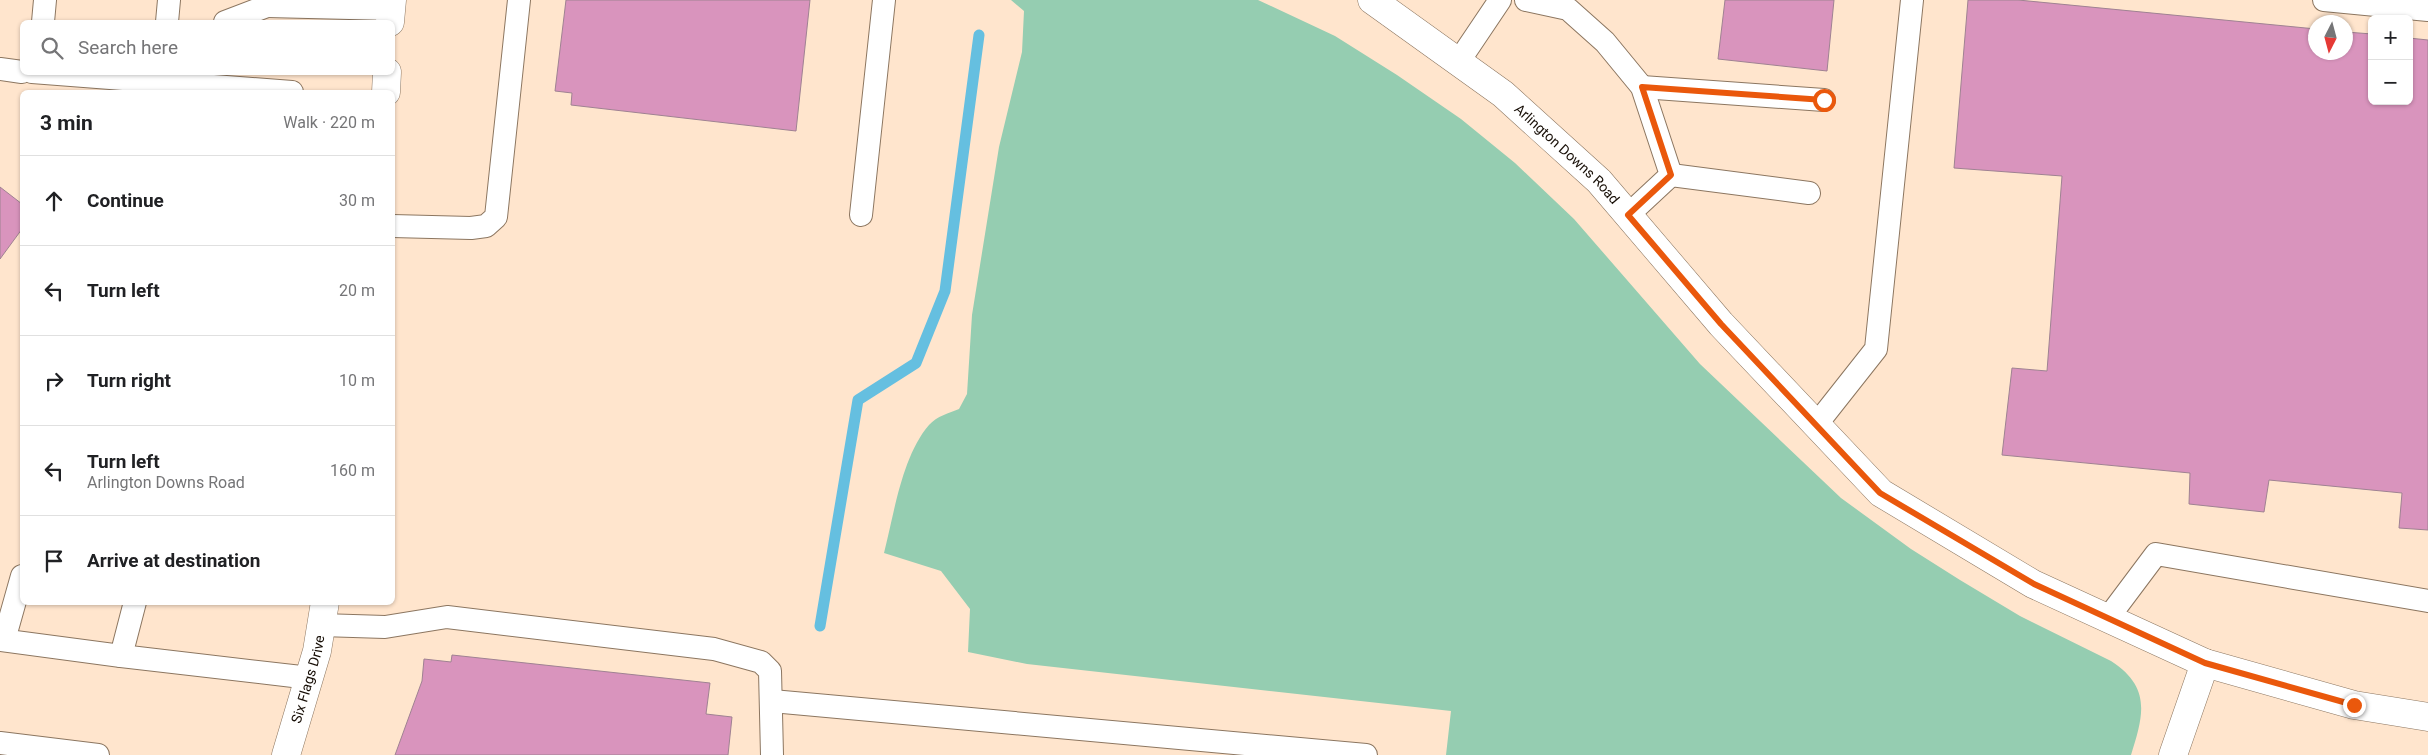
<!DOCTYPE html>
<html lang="en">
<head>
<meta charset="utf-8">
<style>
	:root { --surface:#fff; --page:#f2f2f2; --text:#202124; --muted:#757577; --line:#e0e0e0 }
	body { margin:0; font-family:Roboto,sans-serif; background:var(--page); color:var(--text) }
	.controls { position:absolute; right:15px; top:15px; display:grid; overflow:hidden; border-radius:8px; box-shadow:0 1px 4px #0004 }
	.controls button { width:45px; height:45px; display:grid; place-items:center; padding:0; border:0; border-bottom:1px solid var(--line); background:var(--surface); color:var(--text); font:25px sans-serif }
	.compass { position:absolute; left:2308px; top:15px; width:45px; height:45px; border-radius:50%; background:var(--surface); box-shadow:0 1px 4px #0004; rotate:186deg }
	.stop { position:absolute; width:15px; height:15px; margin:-11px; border:4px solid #ea580c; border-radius:50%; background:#fff }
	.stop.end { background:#ea580c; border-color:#fff; box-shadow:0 1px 5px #0008 }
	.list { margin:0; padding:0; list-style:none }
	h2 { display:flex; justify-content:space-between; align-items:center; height:65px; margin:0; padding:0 20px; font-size:21px }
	h2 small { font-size:16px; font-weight:400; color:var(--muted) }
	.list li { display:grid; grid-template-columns:32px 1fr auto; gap:15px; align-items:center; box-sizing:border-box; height:90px; padding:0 20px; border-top:1px solid var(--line) }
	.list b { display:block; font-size:19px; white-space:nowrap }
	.list p { margin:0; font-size:16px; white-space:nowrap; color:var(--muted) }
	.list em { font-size:16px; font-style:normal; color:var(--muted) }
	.icon { flex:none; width:28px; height:28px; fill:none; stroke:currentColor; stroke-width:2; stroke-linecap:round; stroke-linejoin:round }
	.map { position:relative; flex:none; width:2428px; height:755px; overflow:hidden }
	.search { position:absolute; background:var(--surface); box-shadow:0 1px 4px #0004; left:20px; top:20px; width:375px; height:55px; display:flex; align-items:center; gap:12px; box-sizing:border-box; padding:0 18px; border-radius:8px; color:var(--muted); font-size:19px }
	.panel { position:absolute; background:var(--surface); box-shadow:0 1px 4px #0004; left:20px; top:90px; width:375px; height:515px; border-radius:8px }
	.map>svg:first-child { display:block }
</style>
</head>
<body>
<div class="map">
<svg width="2428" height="755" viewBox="0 0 2428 755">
	<rect width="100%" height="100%" fill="#ffe5cd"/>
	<path fill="#95cdb1" d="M1011,0H1258L1335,36L1397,75L1461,119L1515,163L1574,219L1700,364L1841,498L1911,549L1960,580L2020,616L2111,661C2151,687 2144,714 2131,755H1446L1451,711L1027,664L968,652L970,609L941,571L884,553C894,514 902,456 929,425C937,416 949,413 959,409L967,394L972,315L999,147L1022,52L1024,11Z"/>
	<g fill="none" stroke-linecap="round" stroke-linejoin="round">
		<polyline stroke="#65bfe0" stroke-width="11" points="820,626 858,400 916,363 945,291 979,35"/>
	</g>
	<g fill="#d994bd" stroke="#9f8292">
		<polygon points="566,0 810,0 796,131 571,105 572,93 555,91"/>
		<polygon points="1725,0 1834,0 1827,71 1718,59"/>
		<polygon points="1968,0 2018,0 2316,29 2316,52 2346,52 2346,32 2372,34 2372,101 2409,101 2409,38 2428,40 2428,530 2399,528 2402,493 2269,480 2264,512 2189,504 2190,473 2002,455 2012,368 2047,371 2062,176 1954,168"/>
		<polygon points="0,187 22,204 22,229 0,259"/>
		<polygon points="452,655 710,683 706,714 732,717 728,755 395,755 422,681 424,659 451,662"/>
	</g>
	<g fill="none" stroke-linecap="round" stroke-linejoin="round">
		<g stroke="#8c7660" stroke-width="24">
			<g id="lane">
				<polyline points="267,0 267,6 391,9"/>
				<polyline points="1526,0 1568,9 1605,42 1642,87 1671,175 1628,215"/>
				<polyline points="2324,0 2428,10"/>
				<polyline points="43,22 45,0"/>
				<polyline points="167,22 169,0"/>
				<polyline points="225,22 267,6"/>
				<polyline points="1459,61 1500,0"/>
				<polyline points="0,69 22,72"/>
				<polyline points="32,72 292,92"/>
				<polyline points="1642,87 1824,100"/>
				<polyline points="1671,175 1809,193"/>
				<polyline points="861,215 884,0"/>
				<polyline points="392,226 471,228 486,226 496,217 519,0"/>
				<polyline points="1816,425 1876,349 1912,0"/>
				<polyline points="2108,618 2156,554 2428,601"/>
				<polyline points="321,625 385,627 447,617 714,649 761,662 770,671 772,755"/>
				<polyline points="0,640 121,656 135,602"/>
				<polyline points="4,640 22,576"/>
				<polyline points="121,656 310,678"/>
				<polyline points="772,701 1366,755"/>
				<polyline points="0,743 98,755"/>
			</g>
		</g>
		<g stroke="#8c7660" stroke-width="29">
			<g id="street">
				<path id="s1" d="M1372,0L1503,94L1599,181L1721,324L1881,493L2033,584L2205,663L2354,705L2428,717"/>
				<polyline points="2173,755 2205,663"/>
			</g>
		</g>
		<g stroke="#8c7660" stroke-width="29">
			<g id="secondary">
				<polyline points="390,22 392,0"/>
				<polyline points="386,92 387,72"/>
				<path id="s2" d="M286,755L317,651L325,602"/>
			</g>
		</g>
		<use href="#lane" stroke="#fff" stroke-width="22"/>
		<use href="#street" stroke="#fff" stroke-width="28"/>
		<use href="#secondary" stroke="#fff" stroke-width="28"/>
	</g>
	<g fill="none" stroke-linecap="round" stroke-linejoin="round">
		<polyline stroke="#ea580c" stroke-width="6" points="1824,100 1642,87 1671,175 1628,215 1721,324 1880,493 2034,584 2205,663 2354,705"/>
	</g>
	<g text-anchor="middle" stroke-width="4" stroke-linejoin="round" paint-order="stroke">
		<g font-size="14" fill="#170e06" stroke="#ffe5cd">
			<text dy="5" stroke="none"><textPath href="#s1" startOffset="249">Arlington Downs Road</textPath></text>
			<text dy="5" stroke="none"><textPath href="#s2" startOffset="79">Six Flags Drive</textPath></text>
		</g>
	</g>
</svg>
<div class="controls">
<button>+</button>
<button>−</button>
</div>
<svg class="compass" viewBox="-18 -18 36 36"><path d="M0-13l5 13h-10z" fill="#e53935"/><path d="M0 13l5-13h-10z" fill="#757577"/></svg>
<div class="stop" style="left:1824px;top:100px"></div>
<div class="stop end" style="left:2354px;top:705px"></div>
<div class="search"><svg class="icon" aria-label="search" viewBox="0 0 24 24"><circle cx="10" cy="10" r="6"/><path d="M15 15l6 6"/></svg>Search here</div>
<section class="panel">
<h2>3 min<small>Walk · 220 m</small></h2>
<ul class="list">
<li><svg class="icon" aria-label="ahead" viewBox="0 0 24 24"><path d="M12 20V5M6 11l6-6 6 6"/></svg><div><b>Continue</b></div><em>30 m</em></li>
<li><svg class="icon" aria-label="left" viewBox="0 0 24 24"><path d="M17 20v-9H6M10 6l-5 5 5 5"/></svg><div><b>Turn left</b></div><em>20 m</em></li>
<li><svg class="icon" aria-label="right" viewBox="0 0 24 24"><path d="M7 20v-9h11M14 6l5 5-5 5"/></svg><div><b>Turn right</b></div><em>10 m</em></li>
<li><svg class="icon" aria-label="left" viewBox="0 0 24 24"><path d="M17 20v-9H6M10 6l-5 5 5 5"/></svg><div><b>Turn left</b><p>Arlington Downs Road</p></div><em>160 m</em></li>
<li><svg class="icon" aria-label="arrive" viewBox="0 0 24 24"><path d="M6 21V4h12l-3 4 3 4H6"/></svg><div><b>Arrive at destination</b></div></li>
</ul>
</section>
</div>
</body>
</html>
